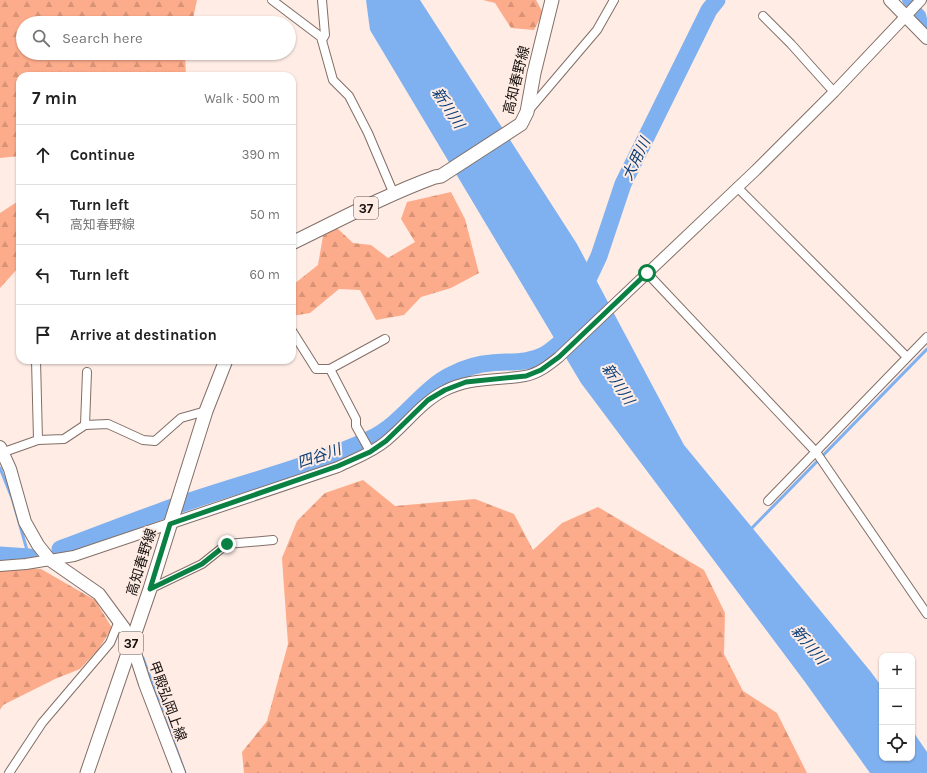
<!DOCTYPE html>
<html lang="en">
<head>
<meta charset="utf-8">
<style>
	:root { --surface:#fff; --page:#f2f2f2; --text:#222; --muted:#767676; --line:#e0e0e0 }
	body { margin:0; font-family:Karla,"Noto Sans JP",sans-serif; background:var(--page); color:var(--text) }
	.controls { position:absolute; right:12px; bottom:12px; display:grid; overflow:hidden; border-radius:8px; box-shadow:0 1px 3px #0004 }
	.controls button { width:36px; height:36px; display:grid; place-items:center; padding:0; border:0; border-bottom:1px solid var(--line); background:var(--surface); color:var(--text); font:20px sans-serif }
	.stop { position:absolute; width:12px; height:12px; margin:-9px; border:3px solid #0b8043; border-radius:50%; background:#fff }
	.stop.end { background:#0b8043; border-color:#fff; box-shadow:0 1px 4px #0008 }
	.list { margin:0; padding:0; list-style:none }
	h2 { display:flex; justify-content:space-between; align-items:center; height:52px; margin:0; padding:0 16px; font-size:17px }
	h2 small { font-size:13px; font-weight:400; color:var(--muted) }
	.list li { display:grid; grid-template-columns:26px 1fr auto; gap:12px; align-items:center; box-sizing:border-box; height:60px; padding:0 16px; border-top:1px solid var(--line) }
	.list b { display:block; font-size:15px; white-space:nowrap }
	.list p { margin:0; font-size:13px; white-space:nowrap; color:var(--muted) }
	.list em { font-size:13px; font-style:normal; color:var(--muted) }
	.icon { flex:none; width:22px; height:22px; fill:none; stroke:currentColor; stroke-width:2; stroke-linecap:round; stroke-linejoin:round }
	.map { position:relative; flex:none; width:927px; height:773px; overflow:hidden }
	.search { position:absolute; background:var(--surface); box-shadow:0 1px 3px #0004; left:16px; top:16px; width:280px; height:44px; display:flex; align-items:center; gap:10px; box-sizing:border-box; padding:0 14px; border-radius:22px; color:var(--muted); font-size:15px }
	.panel { position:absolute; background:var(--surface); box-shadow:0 1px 3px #0004; left:16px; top:72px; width:280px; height:292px; border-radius:12px }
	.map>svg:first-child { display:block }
</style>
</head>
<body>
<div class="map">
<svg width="927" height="773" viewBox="0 0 927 773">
	<defs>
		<pattern id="forest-firs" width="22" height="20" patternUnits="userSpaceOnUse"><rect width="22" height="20" fill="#fdac8b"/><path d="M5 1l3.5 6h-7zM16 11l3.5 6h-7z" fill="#d89377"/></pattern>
	</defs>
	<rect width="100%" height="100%" fill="#feece5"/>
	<g fill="url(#forest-firs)">
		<polygon points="0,0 197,0 192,23 23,23 23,53 185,53 186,76 20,76 20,156 0,158"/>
		<polygon points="483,0 536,0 543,13 534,30 511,28 495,3"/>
		<polygon points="451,192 465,219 479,273 451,288 421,297 404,315 376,320 360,290 339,289 310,313 292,316 294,284 318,265 323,236 337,228 353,243 371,245 388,258 415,242 401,219 407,202"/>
		<polygon points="20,200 20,266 0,288 0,213"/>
		<polygon points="363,480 395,506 475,499 514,514 533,550 562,523 598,507 704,570 725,613 724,654 743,691 777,713 807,773 244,773 242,752 267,721 288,644 282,558 297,521 325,493"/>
		<polygon points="11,566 41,569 95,600 112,628 98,650 80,669 55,679 3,705 0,710 0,568"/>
	</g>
	<polygon fill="#7fb1f0" points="366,0 420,0 577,244 684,445 871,672 882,687 882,758 912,758 912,730 927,752 927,773 870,773 805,682 581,383 370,30"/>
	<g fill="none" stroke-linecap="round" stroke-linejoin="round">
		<g stroke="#7fb1f0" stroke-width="3">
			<polyline points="0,468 12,498 29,557"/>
			<polyline points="749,531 927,349"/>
			<polyline points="143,658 185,773"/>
		</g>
		<polyline stroke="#7fb1f0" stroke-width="10" points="907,0 921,15 924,27 927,29"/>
		<g stroke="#7fb1f0" stroke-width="17">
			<polyline points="582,292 599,256 623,184 709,10 717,0"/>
			<path d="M60,549C93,537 125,524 159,512C228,486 303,470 370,439C403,424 422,388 453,374C465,368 477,364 491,363C508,361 527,364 544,355C555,349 565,338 574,330"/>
			<polyline points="0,555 29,557"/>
		</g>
		<g stroke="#826f67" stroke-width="10">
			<g id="minor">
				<polyline points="272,0 321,37 333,80 349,96 368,133 393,192"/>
				<polyline points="763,16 791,44 834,92"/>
				<polyline points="322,40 325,35 322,0"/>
				<polyline points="529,110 597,30 614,0"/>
				<polyline points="737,187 907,357"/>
				<polyline points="647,273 816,452 927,614"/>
				<polyline points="292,331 316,369 330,369 356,419 356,426 370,451"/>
				<polyline points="36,360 38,440"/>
				<polyline points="330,369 385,339"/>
				<polyline points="85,425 87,372"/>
				<polyline points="4,452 38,440 64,439 85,425 108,424 143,440 155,441 181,418 206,411"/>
				<polyline points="768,501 927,337"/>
				<polyline points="150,589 202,564 227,544 273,540"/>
				<polyline points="9,773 42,723 110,643 119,621"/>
			</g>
		</g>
		<g stroke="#826f67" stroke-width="12">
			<path id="tertiary" d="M0,566L26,564L74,556L338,467C354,459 372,453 386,441C406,425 421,403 444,391C470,377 497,381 525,376C538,374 549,365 559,357L756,170L834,92L921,0"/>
		</g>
		<g stroke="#826f67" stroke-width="14">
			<g id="secondary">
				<polyline points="890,0 927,38"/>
				<polyline points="0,447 10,469 25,522 38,545 50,560 99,594 124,628 131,641 145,684 179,773"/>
			</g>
		</g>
		<g stroke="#826f67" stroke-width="15">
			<g id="primary">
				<path d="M292,243C339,220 386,195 435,177L441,176L521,124L527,112L534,73L552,0"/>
				<polyline points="87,773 150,589 206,411 226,360"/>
			</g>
		</g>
		<use href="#minor" stroke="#fff" stroke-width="8"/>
		<use href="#tertiary" stroke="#fff" stroke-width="10"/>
		<use href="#secondary" stroke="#fff" stroke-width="12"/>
		<use href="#primary" stroke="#fff" stroke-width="13"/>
	</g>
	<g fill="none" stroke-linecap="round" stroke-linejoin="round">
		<polyline stroke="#0b8043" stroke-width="5" points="227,544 202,564 150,589 170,524 338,466 370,452 386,441 428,400 445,390 466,382 526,376 541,370 559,357 647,273"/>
	</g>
	<g text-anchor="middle" stroke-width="4" stroke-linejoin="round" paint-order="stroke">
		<g fill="#feece5" stroke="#5d534e" stroke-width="1">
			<rect x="354" y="197" width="24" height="22" rx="3"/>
			<rect x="119" y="632" width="24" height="22" rx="3"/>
		</g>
		<g font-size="13" font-weight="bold" fill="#18110e">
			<text x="366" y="213">37</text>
			<text x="131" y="648">37</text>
		</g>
		<g font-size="14" fill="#18110e" stroke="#feece5">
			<text transform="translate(516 80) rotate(-76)" y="5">高知春野線</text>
			<text transform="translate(141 562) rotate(-73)" y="5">高知春野線</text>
			<text transform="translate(168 701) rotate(70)" y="5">甲殿弘岡上線</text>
		</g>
		<g font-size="15" font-style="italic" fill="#0a3e76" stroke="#feece5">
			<text transform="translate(448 108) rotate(57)" y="5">新川川</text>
			<text transform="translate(636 159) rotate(-64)" y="5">大用川</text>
			<text transform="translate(618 384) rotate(57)" y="5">新川川</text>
			<text transform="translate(319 456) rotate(-19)" y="5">四谷川</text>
			<text transform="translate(809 645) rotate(50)" y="5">新川川</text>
		</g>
	</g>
</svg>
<div class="controls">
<button>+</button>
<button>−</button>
<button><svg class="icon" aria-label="locate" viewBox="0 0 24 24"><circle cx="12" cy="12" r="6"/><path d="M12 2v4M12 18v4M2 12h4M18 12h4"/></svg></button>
</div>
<div class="stop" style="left:647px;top:273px"></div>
<div class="stop end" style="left:227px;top:544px"></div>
<div class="search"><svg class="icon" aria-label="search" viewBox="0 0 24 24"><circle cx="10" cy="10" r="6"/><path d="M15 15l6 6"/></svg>Search here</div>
<section class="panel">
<h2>7 min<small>Walk · 500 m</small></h2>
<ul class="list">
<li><svg class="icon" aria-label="ahead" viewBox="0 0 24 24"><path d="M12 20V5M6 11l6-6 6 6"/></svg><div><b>Continue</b></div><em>390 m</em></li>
<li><svg class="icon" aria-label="left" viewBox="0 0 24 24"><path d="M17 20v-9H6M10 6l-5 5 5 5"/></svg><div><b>Turn left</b><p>高知春野線</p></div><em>50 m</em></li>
<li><svg class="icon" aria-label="left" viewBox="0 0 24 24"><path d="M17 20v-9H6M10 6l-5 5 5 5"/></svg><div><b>Turn left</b></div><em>60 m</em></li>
<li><svg class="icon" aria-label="arrive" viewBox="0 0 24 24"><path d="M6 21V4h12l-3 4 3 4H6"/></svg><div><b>Arrive at destination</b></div></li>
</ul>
</section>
</div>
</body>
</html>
